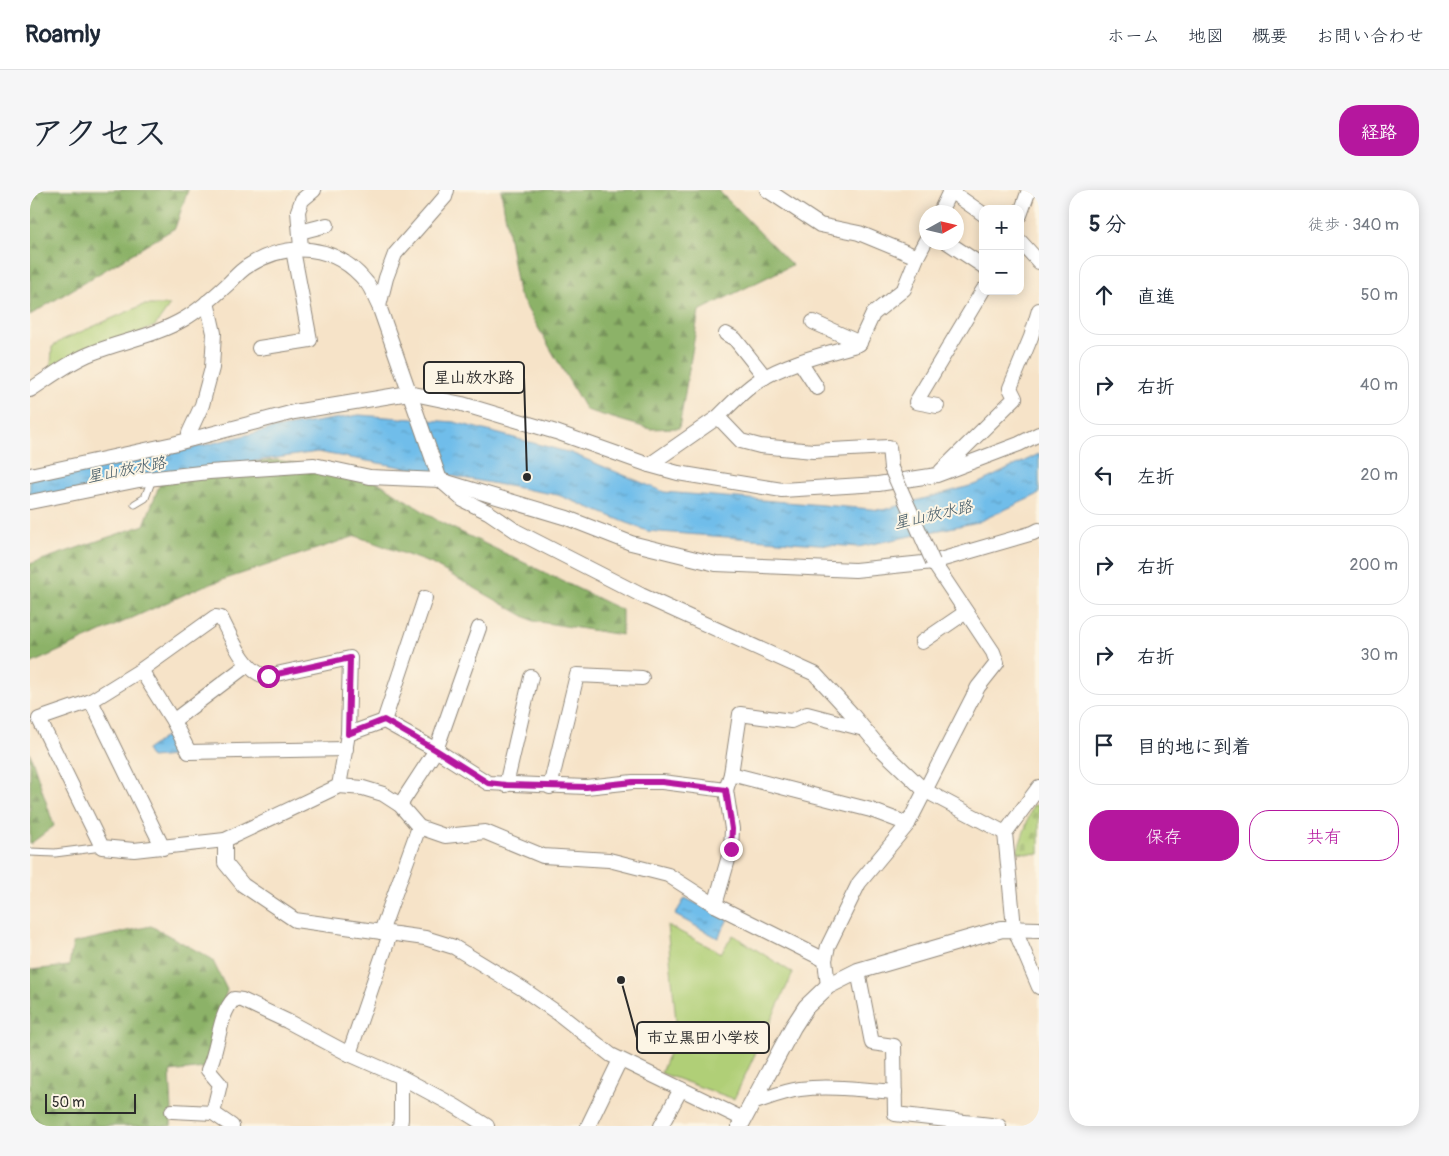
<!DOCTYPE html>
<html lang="ja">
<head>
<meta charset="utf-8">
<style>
	:root { --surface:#fff; --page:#f6f6f7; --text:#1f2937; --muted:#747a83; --line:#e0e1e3; --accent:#b5179e }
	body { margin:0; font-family:Pangolin,"Klee One",sans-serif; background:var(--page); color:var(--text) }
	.controls { position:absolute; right:15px; top:15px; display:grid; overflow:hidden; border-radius:10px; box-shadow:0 2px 12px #0003 }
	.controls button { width:45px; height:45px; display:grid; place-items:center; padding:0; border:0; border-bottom:1px solid var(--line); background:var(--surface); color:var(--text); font:25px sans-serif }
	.compass { position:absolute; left:889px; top:15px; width:45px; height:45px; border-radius:50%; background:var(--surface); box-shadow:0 2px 12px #0003; rotate:82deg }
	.scale { position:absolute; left:15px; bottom:12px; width:91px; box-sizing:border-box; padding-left:5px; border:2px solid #2b2b2b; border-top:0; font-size:14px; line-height:18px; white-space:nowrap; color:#2b2b2b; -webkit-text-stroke:4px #fcf5e5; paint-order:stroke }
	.stop { position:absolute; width:15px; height:15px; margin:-11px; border:4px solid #b5179e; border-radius:50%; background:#fff }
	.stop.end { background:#b5179e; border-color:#fff; box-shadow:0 1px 5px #0008 }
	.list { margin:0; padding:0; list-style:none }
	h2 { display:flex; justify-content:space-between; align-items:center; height:65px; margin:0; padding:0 20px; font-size:21px }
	h2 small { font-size:16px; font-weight:400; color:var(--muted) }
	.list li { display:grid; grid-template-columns:32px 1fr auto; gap:15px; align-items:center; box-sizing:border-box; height:80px; margin:0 10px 10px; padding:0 10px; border:1px solid var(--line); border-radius:20px }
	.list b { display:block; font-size:19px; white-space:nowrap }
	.list em { font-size:16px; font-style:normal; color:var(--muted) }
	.actions { display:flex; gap:10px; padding:15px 20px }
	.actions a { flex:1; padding:11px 0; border:1px solid var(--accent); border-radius:20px; text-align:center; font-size:18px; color:var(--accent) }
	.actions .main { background:var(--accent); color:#fff }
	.icon { flex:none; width:28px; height:28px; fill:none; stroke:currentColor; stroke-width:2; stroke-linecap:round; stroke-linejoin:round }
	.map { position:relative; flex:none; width:1009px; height:936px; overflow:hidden; border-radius:20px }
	header { display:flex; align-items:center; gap:30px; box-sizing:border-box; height:70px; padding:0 25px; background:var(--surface); border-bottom:1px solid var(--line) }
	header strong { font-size:24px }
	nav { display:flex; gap:28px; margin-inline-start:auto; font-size:18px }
	.intro { display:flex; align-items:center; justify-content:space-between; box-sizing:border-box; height:120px; padding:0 30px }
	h1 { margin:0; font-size:35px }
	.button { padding:12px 22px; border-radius:20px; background:var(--accent); color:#fff; font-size:18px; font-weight:700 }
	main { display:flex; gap:30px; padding:0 30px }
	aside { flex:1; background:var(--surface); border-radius:20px; box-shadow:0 2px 12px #0003 }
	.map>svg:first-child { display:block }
</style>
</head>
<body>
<header>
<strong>Roamly</strong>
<nav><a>ホーム</a><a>地図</a><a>概要</a><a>お問い合わせ</a></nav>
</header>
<div class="intro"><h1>アクセス</h1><a class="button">経路</a></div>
<main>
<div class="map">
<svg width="1009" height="936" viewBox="0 0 1009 936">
	<defs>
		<pattern id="forest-firs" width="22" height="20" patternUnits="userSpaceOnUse" patternTransform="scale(1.25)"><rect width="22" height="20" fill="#8cb268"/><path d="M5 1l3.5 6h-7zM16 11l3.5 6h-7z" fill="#739156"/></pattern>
		<pattern id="cemetery-stones" width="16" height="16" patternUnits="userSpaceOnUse" patternTransform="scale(1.25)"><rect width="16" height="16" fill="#b0cf77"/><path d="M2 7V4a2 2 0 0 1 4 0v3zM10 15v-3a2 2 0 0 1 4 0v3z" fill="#98b267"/></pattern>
		<pattern id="water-ripples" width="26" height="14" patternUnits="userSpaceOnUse" patternTransform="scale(1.25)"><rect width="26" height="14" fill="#70bdea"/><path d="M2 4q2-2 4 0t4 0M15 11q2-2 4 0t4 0" fill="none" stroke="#5c9abe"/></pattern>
	</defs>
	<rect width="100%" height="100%" fill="#fcf5e5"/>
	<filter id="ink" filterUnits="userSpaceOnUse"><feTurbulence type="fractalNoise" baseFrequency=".02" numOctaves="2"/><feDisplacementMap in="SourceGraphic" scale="10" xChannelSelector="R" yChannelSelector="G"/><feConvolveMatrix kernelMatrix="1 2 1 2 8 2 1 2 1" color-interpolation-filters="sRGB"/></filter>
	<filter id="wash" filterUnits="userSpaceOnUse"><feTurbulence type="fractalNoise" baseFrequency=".0096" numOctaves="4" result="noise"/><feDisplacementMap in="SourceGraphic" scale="20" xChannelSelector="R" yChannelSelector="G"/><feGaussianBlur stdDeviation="1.12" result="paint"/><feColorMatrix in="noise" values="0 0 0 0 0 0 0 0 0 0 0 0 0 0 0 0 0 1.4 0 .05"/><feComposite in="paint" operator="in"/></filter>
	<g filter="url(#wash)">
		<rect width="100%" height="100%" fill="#f6e3c8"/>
		<g fill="#b0cf77" stroke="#6e7d51">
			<polygon points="113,115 140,115 125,136 17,184 21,176 22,157 32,150"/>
			<polygon points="637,735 691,763 703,745 763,783 704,909 631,883 647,842"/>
		</g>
		<g fill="url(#forest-firs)" stroke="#5c6e4a">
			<polygon points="0,0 158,0 145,38 0,125"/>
			<polygon points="471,0 688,0 762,75 669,121 649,238 620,239 556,220 488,103"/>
			<polygon points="247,270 340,287 410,332 592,420 592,445 503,431 402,374 326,346 171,397 0,474 0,374 114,335 134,283"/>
			<polygon points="0,563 24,636 0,654"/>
			<polygon points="121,736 182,769 197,800 174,878 140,882 142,921 141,936 0,936 0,780 39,776 43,753"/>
		</g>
		<polygon fill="url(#cemetery-stones)" stroke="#6e7d51" points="1003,615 1009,616 1009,664 987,662"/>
		<g fill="url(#water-ripples)" stroke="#4e748a">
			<polygon points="329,225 424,232 541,263 634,302 853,320 947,294 1009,264 1009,304 948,332 828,357 617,341 528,305 287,262 177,278 0,308 0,289 122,268 241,239"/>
			<polygon points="141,543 154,565 121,568 116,560"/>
			<polygon points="655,708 698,729 688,748 645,725"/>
		</g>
	</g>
	<g filter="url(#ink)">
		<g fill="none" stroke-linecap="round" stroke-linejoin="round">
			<g stroke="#90877a" stroke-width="9">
				<g id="service">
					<polyline points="105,314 115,308 122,289"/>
					<polyline points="0,662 25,663 72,657"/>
				</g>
			</g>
			<g stroke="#90877a" stroke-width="16">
				<g id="minor">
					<polyline points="737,0 790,35 829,43 887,67"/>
					<polyline points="919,0 953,24"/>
					<polyline points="910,22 920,1"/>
					<polyline points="990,25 999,0"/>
					<polyline points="270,42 297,35"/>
					<polyline points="990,51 1009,72"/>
					<polyline points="917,52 953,76"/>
					<polyline points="271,58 268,21 272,10 284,0"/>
					<polyline points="349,116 356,88 365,64 415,7 417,0"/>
					<polyline points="783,132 830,153"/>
					<polyline points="696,144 705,149 735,187"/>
					<polyline points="229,158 280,150 263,60"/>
					<polyline points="770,172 787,198"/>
					<path d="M0,200C20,187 39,172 62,163C92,151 125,146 154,129C170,120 185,106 198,94C204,88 211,80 218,76C258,50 306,54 337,93C342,99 345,109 349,116L410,290L433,310L458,322L486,341L611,405L785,484L821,523L851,559L894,600L975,643"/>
					<polyline points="907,216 886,212 953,100"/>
					<path d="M688,227C701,214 713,201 728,191C758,172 796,164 829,154L843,124L874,99L887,67L896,50"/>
					<polyline points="161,249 159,243 172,215 182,178 184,143 177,112"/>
					<polyline points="619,275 648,283 752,300 848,294 907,285 989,254 1009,244"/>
					<polyline points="911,281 985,208 980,198 1001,147 1009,120"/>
					<polyline points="0,285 143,254 264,222 379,203 432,214 526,242 619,275 688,227 711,251 730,256 783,261 859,257 861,278"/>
					<polyline points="0,312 109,290 179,282 284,275 340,287 410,290 537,328 601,353 686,374 825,380 903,372 1003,343 1009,340"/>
					<polyline points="892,452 936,422"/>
					<path d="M111,480L185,427L191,428C200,445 216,485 237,486L320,468L318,544L309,596"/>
					<polyline points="61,511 133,658"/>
					<polyline points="143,531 217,475"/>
					<polyline points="354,531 395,408"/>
					<polyline points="318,544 354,531 406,560 458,593 556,597 603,592 632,592 696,600 701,584 841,620 878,634"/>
					<polyline points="316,559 159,562 143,531 111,480 61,511 9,529 72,657 104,660 195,650 309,596 333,598 353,604 370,615 389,637 415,646 455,642 513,666 579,670 638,685 685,715 795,770"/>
					<polyline points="701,584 710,524 761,531 777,524 834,539"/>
					<polyline points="476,595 501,487"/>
					<polyline points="520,597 547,485 612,488"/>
					<polyline points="1009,597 975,643 984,738 1009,797"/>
					<polyline points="370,615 406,560 449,438"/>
					<polyline points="195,650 195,673 213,695 265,730 395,748 424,757 493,799 529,824 581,865 713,929"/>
					<polyline points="685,715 701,659 702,639 696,600"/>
					<polyline points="351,742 389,637"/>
					<polyline points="828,781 842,853 864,856 865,924 969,936"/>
					<polyline points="798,796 795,770 798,756 829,693 878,634 948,497 967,473 963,462 903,372"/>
					<polyline points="319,864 360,744"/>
					<path d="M722,913C738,908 754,901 770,899C801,895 834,900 865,902"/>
					<path d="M142,921L183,923L190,894L178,880C189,859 188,825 204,809L212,810L257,831L319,864L371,887L425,916L457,936"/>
					<polyline points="183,923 202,936"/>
					<polyline points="370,936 371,929 371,887"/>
					<polyline points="558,936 590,870"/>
					<polyline points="631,936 651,899"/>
				</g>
			</g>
			<g stroke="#90877a" stroke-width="18">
				<polyline id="tertiary" points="710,936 763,837 776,817 798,796 828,781 972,739 1009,740"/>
			</g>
			<use href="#service" stroke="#fff" stroke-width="7"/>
			<use href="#minor" stroke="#fff" stroke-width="14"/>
			<use href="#tertiary" stroke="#fff" stroke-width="16"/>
			<g stroke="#90877a" stroke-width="16" stroke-linecap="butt">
				<polyline id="minor-bridge" points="861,278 903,372"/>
			</g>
			<use href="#minor-bridge" stroke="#fff" stroke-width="14"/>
		</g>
	</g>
	<g fill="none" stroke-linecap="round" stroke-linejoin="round" filter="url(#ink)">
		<polyline stroke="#b5179e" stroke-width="6" points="238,486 320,468 318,544 354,530 406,560 458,593 476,595 556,597 603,592 632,592 696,600 702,639 701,659"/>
	</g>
	<g text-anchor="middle" stroke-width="4" stroke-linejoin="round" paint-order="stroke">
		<g font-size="16" font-style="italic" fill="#405764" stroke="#fcf5e5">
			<text transform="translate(96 279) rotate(-11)" y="6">星山放水路</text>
			<text transform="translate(903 324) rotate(-13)" y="6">星山放水路</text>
		</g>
	</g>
	<path fill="none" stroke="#2b2b2b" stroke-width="2" d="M497 287L494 187M591 790L607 848"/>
	<g fill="#2b2b2b" stroke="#fcf5e5" stroke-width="2">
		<circle cx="497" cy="287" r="5"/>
		<circle cx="591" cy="790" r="5"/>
	</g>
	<g fill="#fcf5e5" stroke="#2b2b2b" stroke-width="2">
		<rect x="394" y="172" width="100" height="31" rx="5"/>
		<rect x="607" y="832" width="132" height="31" rx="5"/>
	</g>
	<g font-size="16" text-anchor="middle" font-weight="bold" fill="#2b2b2b">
		<text x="444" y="193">星山放水路</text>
		<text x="673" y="853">市立黒田小学校</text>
	</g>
</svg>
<div class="controls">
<button>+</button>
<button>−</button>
</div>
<svg class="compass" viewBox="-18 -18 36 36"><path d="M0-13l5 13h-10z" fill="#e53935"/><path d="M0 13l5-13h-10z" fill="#747a83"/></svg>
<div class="scale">50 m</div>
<div class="stop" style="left:238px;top:486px"></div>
<div class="stop end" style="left:701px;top:659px"></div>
</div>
<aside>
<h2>5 分<small>徒歩 · 340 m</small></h2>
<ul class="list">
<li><svg class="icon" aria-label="ahead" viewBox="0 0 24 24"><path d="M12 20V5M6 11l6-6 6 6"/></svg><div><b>直進</b></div><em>50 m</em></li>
<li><svg class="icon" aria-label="right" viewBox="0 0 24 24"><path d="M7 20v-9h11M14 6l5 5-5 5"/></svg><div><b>右折</b></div><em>40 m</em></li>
<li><svg class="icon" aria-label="left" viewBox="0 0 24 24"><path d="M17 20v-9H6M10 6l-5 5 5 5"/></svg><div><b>左折</b></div><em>20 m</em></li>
<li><svg class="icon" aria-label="right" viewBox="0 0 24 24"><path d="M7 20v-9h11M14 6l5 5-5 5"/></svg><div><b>右折</b></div><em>200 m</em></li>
<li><svg class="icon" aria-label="right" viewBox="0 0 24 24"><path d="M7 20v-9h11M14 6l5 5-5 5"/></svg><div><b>右折</b></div><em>30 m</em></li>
<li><svg class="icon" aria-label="arrive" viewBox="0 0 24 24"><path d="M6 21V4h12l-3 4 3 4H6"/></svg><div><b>目的地に到着</b></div></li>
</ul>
<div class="actions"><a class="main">保存</a><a>共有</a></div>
</aside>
</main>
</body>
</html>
